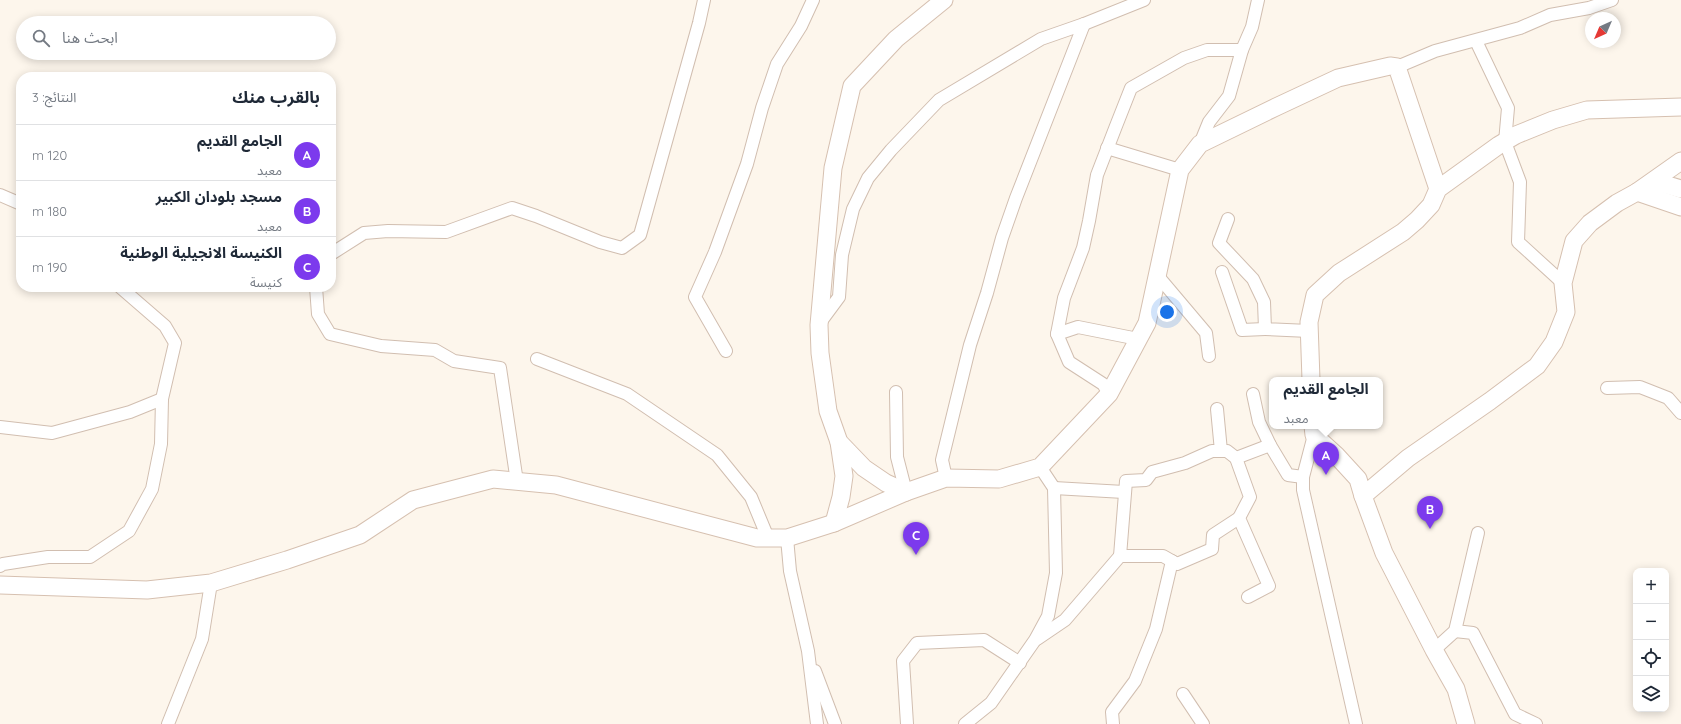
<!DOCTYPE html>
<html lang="ar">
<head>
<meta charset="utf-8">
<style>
	:root { --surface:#fff; --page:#f2f2f3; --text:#1f2937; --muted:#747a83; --line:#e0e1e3; --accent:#7c3aed }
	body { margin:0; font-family:Quicksand,"Noto Sans Arabic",sans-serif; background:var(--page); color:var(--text); direction:rtl }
	.controls { position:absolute; right:12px; bottom:12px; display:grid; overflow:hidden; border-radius:8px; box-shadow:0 2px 10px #0003 }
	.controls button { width:36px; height:36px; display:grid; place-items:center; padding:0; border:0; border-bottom:1px solid var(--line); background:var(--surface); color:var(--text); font:20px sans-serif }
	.compass { position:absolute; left:1585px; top:12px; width:36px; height:36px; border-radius:50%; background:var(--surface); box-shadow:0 2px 10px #0003; rotate:224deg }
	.you { position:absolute; left:1167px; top:312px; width:14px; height:14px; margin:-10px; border:3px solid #fff; border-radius:50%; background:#1a73e8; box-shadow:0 0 0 6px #1a73e833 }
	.badge { display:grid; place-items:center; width:26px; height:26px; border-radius:50%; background:var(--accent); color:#fff; font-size:13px; font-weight:700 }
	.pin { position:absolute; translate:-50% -33px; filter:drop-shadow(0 1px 2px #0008) }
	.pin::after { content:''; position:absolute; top:21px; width:14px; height:12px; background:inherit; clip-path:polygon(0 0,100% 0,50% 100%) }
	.popup { position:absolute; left:1269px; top:377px; width:114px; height:52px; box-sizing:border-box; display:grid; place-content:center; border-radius:8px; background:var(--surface); filter:drop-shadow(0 1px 3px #0005); font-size:13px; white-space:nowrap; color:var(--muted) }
	.popup b { font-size:15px; color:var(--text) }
	.popup::after { content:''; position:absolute; left:50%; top:100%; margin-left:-8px; border:8px solid transparent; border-top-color:var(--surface) }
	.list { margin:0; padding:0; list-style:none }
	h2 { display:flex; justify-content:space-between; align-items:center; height:52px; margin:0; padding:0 16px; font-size:17px }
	h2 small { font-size:13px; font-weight:400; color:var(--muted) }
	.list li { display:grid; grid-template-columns:26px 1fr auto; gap:12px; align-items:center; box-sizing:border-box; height:56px; padding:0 16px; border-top:1px solid var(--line) }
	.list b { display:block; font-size:15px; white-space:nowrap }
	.list p { margin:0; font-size:13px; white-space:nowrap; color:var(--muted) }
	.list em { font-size:13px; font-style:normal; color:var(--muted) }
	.icon { flex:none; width:22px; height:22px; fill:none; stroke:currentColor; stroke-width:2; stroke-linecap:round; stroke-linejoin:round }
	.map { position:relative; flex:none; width:1681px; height:724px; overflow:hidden; direction:ltr }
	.search { position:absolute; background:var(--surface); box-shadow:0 2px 10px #0003; left:16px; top:16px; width:320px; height:44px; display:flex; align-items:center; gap:10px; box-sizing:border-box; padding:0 14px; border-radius:22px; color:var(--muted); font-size:15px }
	.panel { position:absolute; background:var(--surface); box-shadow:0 2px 10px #0003; left:16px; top:72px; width:320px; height:220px; border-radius:16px; direction:rtl }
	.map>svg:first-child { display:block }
</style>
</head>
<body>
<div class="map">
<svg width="1681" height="724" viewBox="0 0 1681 724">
	<rect width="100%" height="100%" fill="#fdf6ec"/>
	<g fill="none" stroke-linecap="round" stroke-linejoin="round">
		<g stroke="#d1beb0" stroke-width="14">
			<g id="street">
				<polyline points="1476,41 1508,108 1505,142 1520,182 1518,242 1563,283"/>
				<polyline points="1397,67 1435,51 1520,28 1550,15 1589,8 1612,0"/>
				<polyline points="1200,144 1209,122 1229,96 1242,50 1252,27 1258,0"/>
				<polyline points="1107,148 1180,170"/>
				<polyline points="0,195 21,204"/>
				<polyline points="1228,219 1219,243 1253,279 1264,302 1265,329 1309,331"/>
				<polyline points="331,254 364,233 388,231 446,232 512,208 536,216 600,242 622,248 640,235 699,23 704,0"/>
				<polyline points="1222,272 1242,330 1265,329"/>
				<polyline points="1157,275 1206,333 1209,356"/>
				<polyline points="316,287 318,314 330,334 381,346 435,350 454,361 500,368 517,482"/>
				<polyline points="819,324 839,297 842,255 853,209 868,178 891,150 939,100 1041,39 1084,24 1144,0"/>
				<polyline points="1057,334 1078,327 1138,339"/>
				<polyline points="726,351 695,297 715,252 747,164 762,108 777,64 801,26 813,0"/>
				<polyline points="537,359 627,394 717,455 751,497 768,538"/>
				<polyline points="1607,388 1640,387 1668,398 1681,413"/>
				<polyline points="896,392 897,457 906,492"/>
				<polyline points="1109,394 1103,384 1069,362 1057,334 1064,298 1083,248 1089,221 1097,175 1116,126 1131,88 1184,58 1207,50 1242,50"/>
				<polyline points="1253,394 1259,422 1270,445 1288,475 1303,477"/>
				<polyline points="1217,409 1221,451"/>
				<polyline points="0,427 52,433 130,412 162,399"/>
				<polyline points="1314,435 1303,477 1303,490 1356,724"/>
				<polyline points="946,478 942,460 970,345 987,293 1002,238 1016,198 1084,24"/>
				<polyline points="1054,488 1124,492"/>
				<polyline points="787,538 790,571 808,651 817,724"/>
				<polyline points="1120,556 1126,481 1146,480 1152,472 1185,463 1212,451 1227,451 1236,458"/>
				<polyline points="0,566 3,564 48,557 90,557 129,531 152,489 161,444 162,399 175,343 165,326 120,287"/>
				<polyline points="1248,597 1269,586 1239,518 1250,497 1236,458 1270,445"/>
				<polyline points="1455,631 1473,633 1515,714 1536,724"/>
				<polyline points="1037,639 1065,620 1120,556 1163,556 1177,564 1212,549 1213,535 1239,518"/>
				<polyline points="1434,650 1455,631 1478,533"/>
				<polyline points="815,671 835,724"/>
				<polyline points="1183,694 1203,724"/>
				<polyline points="168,724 202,639 211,583"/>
				<polyline points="907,724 903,661 917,643 984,640 1020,663"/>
				<polyline points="965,724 991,703 1035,640 1048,616 1056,573 1054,488 1040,467"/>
				<polyline points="1113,724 1112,712 1135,681 1156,629 1172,561"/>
			</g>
		</g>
		<g stroke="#d6c0b0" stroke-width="19">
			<g id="secondary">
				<polyline points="1654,181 1681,189"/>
				<polyline points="1637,192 1681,207"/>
				<polyline points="1311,380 1309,322 1315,295 1339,273 1403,232 1417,220 1431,205 1438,189 1499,145 1516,135 1553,120 1587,110 1681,107"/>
				<polyline points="1313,426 1314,435 1336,455 1358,479 1363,496 1408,458 1490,401 1537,366 1554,342 1566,312 1563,283 1574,241 1590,223 1617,203 1637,192 1681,161"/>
				<polyline points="906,492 886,483 864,468 839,442 828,411 820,353 819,325 833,168 852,86 896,39 944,0"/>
				<polyline points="1363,496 1384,553 1434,650 1456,689 1466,724"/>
				<polyline points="834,523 841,497 844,476 839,442"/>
				<polyline points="0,585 147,590 211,583 287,560 360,535 413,500 493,479 556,485 757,538 787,538 834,523 906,492 946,478 999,479 1040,467 1109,394 1147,323 1180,170 1200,144 1276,107 1338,78 1390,66 1397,67 1438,189"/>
			</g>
		</g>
		<use href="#street" stroke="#fff" stroke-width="12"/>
		<use href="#secondary" stroke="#fff" stroke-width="17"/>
	</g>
</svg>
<div class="controls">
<button>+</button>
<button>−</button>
<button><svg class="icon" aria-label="locate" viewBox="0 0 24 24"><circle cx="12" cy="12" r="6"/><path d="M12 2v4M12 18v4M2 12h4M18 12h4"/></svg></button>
<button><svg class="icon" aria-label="layers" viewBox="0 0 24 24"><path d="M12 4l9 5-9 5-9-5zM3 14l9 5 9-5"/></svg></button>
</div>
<svg class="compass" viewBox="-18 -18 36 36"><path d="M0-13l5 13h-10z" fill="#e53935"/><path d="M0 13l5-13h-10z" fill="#747a83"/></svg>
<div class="you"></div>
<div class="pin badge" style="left:1326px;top:475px">A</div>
<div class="popup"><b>الجامع القديم</b>معبد</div>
<div class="pin badge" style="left:1430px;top:529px">B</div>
<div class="pin badge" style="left:916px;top:555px">C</div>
<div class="search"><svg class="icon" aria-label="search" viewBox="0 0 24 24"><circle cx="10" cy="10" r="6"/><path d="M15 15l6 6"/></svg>ابحث هنا</div>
<section class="panel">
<h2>بالقرب منك<small>النتائج: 3</small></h2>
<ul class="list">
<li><span class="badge">A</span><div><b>الجامع القديم</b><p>معبد</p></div><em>120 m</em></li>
<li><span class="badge">B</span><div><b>مسجد بلودان الكبير</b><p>معبد</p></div><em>180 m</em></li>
<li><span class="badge">C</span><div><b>الكنيسة الانجيلية الوطنية</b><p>كنيسة</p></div><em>190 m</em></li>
</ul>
</section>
</div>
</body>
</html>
